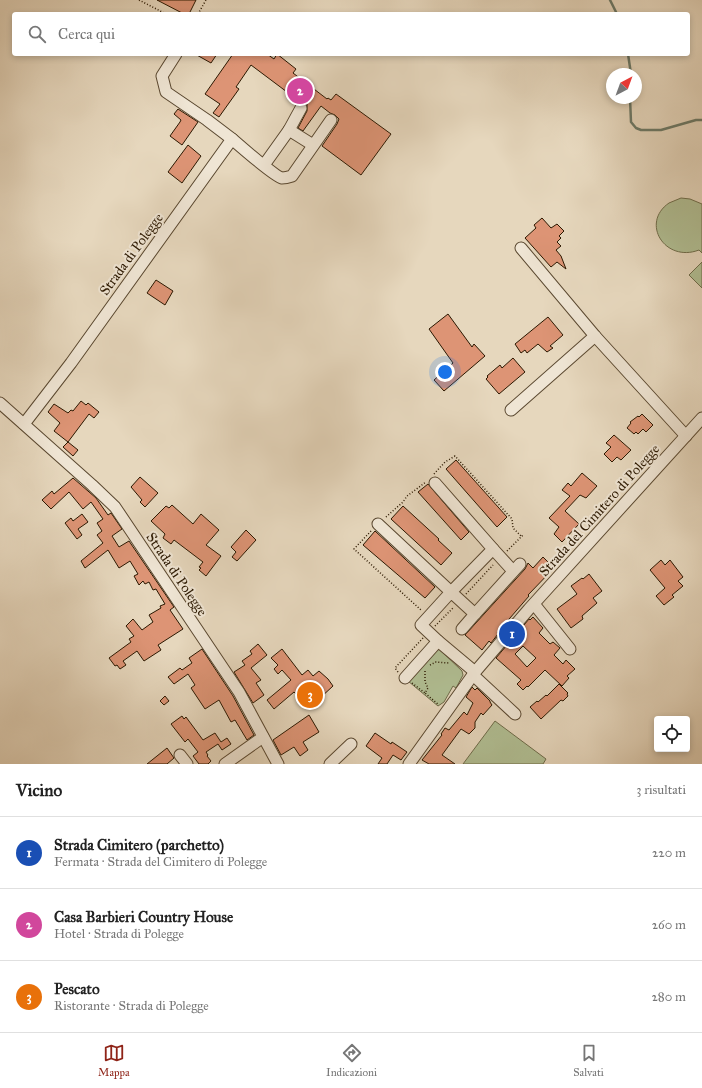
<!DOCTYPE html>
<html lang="it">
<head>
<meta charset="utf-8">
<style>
	:root { --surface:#fff; --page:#f2f2f2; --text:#222; --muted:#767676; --line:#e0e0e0; --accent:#8f2418 }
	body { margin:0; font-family:"IM FELL Great Primer",serif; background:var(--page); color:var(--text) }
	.controls { position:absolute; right:12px; bottom:12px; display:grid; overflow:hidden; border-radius:4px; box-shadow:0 2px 6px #0003 }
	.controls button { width:36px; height:36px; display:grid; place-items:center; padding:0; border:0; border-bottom:1px solid var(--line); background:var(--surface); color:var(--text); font:20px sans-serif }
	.compass { position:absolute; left:606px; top:68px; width:36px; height:36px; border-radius:50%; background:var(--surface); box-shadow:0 2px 6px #0003; rotate:41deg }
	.you { position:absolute; left:445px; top:372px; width:14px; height:14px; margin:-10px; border:3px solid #fff; border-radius:50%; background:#1a73e8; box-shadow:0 0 0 6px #1a73e833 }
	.badge { display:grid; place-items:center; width:26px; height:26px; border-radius:50%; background:var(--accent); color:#fff; font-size:13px; font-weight:700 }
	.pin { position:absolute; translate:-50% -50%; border:2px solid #fff; box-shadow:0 1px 4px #0006 }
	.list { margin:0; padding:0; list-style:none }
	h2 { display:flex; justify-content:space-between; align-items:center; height:52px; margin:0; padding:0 16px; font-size:17px }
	h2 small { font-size:13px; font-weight:400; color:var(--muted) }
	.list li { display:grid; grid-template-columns:26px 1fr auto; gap:12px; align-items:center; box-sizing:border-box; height:72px; padding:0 16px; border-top:1px solid var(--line) }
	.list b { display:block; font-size:15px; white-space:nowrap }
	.list p { margin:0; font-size:13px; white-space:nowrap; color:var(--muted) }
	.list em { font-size:13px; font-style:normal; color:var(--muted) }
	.icon { flex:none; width:22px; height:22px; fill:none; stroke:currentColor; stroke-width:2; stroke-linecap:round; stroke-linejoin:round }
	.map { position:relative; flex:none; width:702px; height:764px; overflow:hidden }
	.search { position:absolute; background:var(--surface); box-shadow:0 2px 6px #0003; left:12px; right:12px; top:12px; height:44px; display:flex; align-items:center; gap:10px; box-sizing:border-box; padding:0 14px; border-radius:4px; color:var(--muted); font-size:15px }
	.sheet { height:268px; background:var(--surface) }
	nav { display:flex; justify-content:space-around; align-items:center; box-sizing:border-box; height:56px; border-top:1px solid var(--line); background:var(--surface); font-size:11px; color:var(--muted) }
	nav a { display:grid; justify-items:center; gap:2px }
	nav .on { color:var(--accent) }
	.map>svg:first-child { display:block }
</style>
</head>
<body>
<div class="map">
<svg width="702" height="764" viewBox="0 0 702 764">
	<rect width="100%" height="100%" fill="#e6d7bd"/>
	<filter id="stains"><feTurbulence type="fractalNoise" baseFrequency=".005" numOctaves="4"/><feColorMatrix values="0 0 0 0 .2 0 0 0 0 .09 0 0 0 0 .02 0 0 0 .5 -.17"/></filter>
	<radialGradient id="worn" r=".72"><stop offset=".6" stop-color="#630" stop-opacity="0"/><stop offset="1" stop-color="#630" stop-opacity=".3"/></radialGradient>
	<g fill="#b1bf94" stroke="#6e6c4a">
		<path d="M681,198L690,199L702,204V253L699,250C665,263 640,223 669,203C673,201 677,200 681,198Z"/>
		<polygon points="702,262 702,288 689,275"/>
		<polygon points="438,648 462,671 463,675 456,688 453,686 444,702 438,706 408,681"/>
		<polygon points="495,721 546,759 543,764 463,764"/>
	</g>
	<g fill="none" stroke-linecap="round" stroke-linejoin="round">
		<g stroke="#6c7967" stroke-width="2.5">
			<polyline points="610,0 617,14"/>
			<polyline points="628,54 631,74"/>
			<polyline points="630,98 631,122 636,128 641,130 661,130 696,120 702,120"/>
		</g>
	</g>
	<g fill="#dd9475" stroke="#2b1801" fill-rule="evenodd">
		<polygon points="157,0 196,0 189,14 184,14"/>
		<polygon points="195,54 217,54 211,63"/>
		<polygon points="233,54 267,54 274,59 277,54 296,69 293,73 327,99 328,98 331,100 336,94 391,134 361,175 322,146 337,124 339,119 335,115 330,113 321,106 303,131 298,128 307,111 307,104 304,102 299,101 251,65 236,87 239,89 219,117 213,113 220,104 205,94"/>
		<polygon points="178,109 198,122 182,145 170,136 180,122 181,120 174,114"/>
		<polygon points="188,145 201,156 182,183 168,172"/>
		<polygon points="542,218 551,228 557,224 564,231 559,236 561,238 557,242 561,246 556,250 561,256 566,269 557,262 551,267 525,238 536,228 534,225"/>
		<polygon points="156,280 173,291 165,305 147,293"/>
		<polygon points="448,314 472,347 474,344 485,356 444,391 434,380 453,363 429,329"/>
		<polygon points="548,317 563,335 550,346 553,348 547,352 538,344 527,353 525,350 521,353 515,344"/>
		<polygon points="513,358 525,372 499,394 486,379 488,377 487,376 500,365 502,368"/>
		<polygon points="81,401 86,405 88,403 99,412 94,418 89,414 68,442 78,450 73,456 63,447 68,442 54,431 60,423 48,412 54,404 68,413 71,410 73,411"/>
		<polygon points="642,414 653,425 646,432 643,429 638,434 636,432 634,434 627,428 631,423 630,422 638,416 639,417"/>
		<polygon points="614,435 631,450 621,460 617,457 612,462 604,454 611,447 606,443"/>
		<polygon points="456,460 507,517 497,527 446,469"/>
		<polygon points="582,473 597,486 586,498 580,495 565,511 579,524 562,542 554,534 559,527 549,518 570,496 562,490 568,483 571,486"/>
		<polygon points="140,477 158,493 145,507 140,502 142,500 131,487"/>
		<polygon points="73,478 96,498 108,515 111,513 122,529 112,536 119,547 129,541 174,607 170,610 183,629 158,645 161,650 144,661 137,651 123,661 126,665 120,669 117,665 115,666 109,658 131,642 129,639 134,636 126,626 133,619 142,630 153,622 149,615 161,608 160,606 165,604 156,589 153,590 149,582 145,584 143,581 139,585 134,576 138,574 130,561 119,568 108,550 85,568 81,561 103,543 97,535 102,531 97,523 103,519 91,502 83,509 69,492 51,509 42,500 52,491 54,494"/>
		<polygon points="428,484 469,532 461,540 418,492"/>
		<polygon points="172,505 193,524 201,514 219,530 206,545 221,556 206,576 199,570 201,568 199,567 203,562 174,540 171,544 163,538 165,534 151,521 166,506 169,508"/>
		<polygon points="403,506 439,539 438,540 452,553 441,565 391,519"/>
		<polygon points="82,514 88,522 78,529 82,535 77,539 65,523 71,518 73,521"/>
		<polygon points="246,530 256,540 237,561 232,557 236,552 231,547"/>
		<polygon points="375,531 435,587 425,598 363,545"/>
		<polygon points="543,557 554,568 528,595 529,596 497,633 498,634 491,643 489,641 482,650 465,635 525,569 528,563 533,568"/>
		<polygon points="661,560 665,565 670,560 683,577 678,581 683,586 672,595 674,597 664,605 656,596 665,588 650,570"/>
		<polygon points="589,574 602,591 593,598 597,603 582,616 583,619 571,628 557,609 577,594 571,586 582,578 583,579"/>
		<path d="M533,617L543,628L539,633L550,644L553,642L560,648L554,655L563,664L566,660L575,669L567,676L569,678L562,686L545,670L528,687L527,686L523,690L517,684L521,680L496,658L529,619L530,620ZM523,646L536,658L527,667L515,654Z"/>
		<polygon points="258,644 267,655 251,668 261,680 256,683 264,695 253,703 234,672 245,665 242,661 252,654 250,651"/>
		<polygon points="202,649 233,696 254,735 247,740 235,720 231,722 219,700 205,709 191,688 195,685 188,674 174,684 168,677 180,668 182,670 192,663 189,658"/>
		<polygon points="282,649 302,675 308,670 313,676 319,671 328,679 333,686 320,698 318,695 307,705 294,692 274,709 267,700 291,680 282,670 278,674 274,669 278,665 271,658"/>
		<polygon points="559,684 568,693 567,694 568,696 563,701 561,700 541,719 530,707 537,701 538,702 546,695 547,696"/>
		<polygon points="472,687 475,690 477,688 490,701 490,702 492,705 483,715 481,713 475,722 475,728 469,734 461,729 442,755 455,764 429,764 422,760 442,735 441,734 445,728 449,730 464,712 467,715 473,703 466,697"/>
		<polygon points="165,696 169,701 164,705 160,701"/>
		<polygon points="309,715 319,732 303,742 308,750 300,756 294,747 281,755 273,740"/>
		<polygon points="182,716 184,719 186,717 203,740 215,733 221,742 227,738 231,744 222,750 218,744 206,752 208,755 207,756 211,761 208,764 199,764 193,756 198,752 188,739 185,742 171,724"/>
		<polygon points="375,733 391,744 392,742 407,752 401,760 393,755 387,764 378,764 382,758 366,746"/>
		<polygon points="167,748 174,758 167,764 147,764"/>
	</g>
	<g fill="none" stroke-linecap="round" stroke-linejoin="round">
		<g stroke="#5a4830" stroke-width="13">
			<g id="minor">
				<polyline points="289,130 313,145"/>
				<path d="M232,139C240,146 276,177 282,178C285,178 289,177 292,176L331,120"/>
				<polyline points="264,165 289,130 301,108"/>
				<polyline points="521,248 595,336 686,436"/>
				<polyline points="0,403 92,485 115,507 239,692 278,764"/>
				<polyline points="511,410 595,336"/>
				<polyline points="24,424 71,363 232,139 207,120 166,92 162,76 176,54"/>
				<polyline points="378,524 451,592 493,549 435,483"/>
				<polyline points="493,549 513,571"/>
				<polyline points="534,604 570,649"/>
				<polyline points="475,614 520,564"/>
				<polyline points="438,641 421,625 451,592 475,614 462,629"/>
				<polyline points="473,675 515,714"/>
				<polyline points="405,678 438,641 475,672"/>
				<polyline points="180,755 187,764"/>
				<polyline points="225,764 263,737"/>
				<polyline points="330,764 351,744"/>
				<polyline points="409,764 475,672 529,609 702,418"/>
			</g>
		</g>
		<g stroke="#2b1801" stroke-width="1.5" stroke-dasharray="1 2" stroke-linecap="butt">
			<polyline points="139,0 166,14"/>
			<polyline points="198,14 206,0"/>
			<polyline points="434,474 445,462 455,456 512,519 513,528 521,536"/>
			<polyline points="386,517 403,502 407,496 426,482"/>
			<polyline points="371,531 354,549 421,610"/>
			<polyline points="507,551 523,535"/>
			<polyline points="466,594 493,565"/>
			<polyline points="435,626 454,607"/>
			<polyline points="430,665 436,662 449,663"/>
			<polyline points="425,671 425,682 428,688 425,693 439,705"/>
			<polyline points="398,672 395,668 423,638"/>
			<polyline points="412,683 425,693"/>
		</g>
		<use href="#minor" stroke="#efe5d4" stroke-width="11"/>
	</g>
	<g text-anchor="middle" stroke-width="4" stroke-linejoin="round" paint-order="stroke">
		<g font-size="14" fill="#2b1801" stroke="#efe5d4">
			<text transform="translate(131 254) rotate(-54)" y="5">Strada di Polegge</text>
			<text transform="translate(599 510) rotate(-48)" y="5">Strada del Cimitero di Polegge</text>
			<text transform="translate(177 574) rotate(56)" y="5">Strada di Polegge</text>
		</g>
	</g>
	<rect width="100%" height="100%" filter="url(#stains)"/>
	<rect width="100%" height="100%" fill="url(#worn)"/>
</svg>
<div class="controls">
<button><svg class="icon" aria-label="locate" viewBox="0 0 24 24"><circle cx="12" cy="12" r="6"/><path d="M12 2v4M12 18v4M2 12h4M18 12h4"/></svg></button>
</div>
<svg class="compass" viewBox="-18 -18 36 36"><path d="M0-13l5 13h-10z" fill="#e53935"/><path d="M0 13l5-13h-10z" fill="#767676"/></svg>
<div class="you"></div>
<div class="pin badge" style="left:512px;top:634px;background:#1a4fb4">1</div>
<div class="pin badge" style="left:300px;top:91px;background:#d1479c">2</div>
<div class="pin badge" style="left:310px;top:695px;background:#e8710a">3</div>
<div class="search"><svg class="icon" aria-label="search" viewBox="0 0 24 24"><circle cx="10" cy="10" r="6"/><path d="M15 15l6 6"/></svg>Cerca qui</div>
</div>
<section class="sheet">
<h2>Vicino<small>3 risultati</small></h2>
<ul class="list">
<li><span class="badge" style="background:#1a4fb4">1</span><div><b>Strada Cimitero (parchetto)</b><p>Fermata · Strada del Cimitero di Polegge</p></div><em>220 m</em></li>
<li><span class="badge" style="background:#d1479c">2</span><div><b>Casa Barbieri Country House</b><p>Hotel · Strada di Polegge</p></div><em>260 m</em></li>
<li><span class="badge" style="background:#e8710a">3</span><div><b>Pescato</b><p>Ristorante · Strada di Polegge</p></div><em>280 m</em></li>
</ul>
</section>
<nav>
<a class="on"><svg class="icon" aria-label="map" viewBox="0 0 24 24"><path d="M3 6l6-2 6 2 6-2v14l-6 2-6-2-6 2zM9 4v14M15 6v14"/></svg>Mappa</a>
<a><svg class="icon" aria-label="directions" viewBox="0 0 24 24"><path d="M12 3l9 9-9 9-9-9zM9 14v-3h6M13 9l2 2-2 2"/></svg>Indicazioni</a>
<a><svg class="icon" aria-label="saved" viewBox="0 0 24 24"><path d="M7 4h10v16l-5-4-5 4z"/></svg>Salvati</a>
</nav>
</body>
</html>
